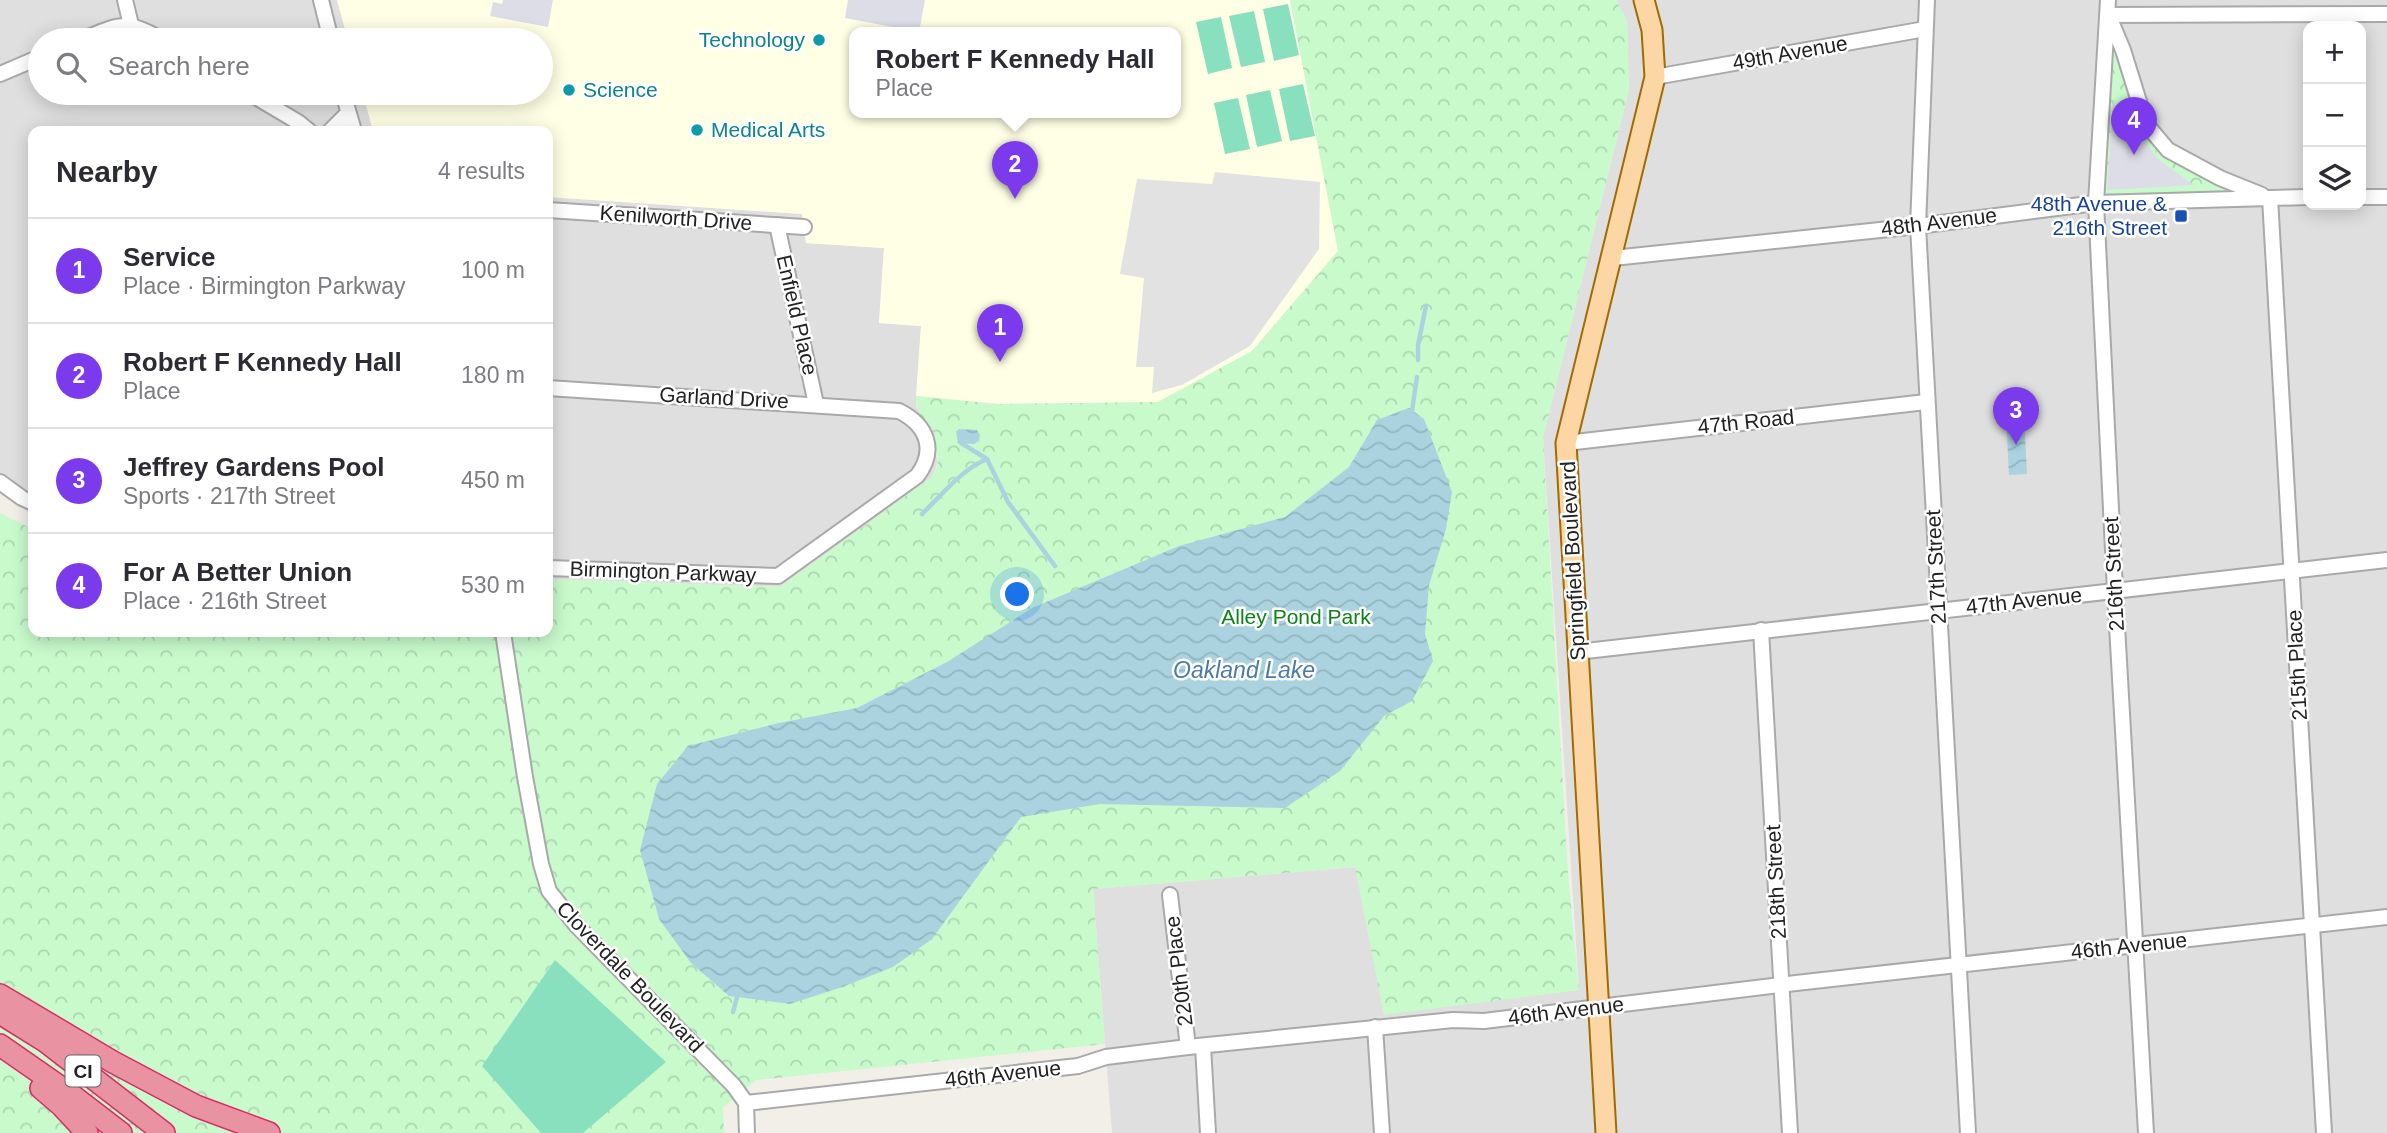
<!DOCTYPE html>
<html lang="en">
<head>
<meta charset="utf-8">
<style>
	:root { --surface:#fff; --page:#f2f2f3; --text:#2b2b33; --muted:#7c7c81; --line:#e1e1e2; --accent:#7c3aed }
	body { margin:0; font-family:Helvetica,sans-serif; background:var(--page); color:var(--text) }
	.controls { position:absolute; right:21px; top:21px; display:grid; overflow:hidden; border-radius:14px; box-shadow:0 4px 18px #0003 }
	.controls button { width:63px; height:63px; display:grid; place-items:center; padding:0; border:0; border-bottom:2px solid var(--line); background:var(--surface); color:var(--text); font:35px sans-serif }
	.you { position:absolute; left:1018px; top:595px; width:24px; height:24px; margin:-18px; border:5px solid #fff; border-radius:50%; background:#1a73e8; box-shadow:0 0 0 10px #1a73e833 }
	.badge { display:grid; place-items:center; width:46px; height:46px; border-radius:50%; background:var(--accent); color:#fff; font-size:23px; font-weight:700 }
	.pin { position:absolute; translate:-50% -58px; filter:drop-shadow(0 2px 4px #0008) }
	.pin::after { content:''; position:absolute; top:37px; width:24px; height:21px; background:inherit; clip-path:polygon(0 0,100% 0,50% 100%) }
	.popup { position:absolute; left:849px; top:27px; width:332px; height:91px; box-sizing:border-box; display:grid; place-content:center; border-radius:14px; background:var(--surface); filter:drop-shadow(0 2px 5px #0005); font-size:23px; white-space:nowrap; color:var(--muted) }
	.popup b { font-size:26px; color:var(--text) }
	.popup::after { content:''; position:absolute; left:50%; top:100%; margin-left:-14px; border:14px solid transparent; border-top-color:var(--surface) }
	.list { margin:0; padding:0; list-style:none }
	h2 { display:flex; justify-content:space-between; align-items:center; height:91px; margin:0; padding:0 28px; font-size:30px }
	h2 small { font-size:23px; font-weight:400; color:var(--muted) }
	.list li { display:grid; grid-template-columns:46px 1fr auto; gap:21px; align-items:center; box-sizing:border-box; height:105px; padding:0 28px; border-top:2px solid var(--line) }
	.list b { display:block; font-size:26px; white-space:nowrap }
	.list p { margin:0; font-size:23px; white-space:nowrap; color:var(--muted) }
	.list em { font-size:23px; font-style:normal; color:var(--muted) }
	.icon { flex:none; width:38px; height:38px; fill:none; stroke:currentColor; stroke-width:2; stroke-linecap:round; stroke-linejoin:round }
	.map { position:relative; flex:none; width:2387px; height:1133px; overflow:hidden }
	.search { position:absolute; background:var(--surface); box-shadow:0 4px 18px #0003; left:28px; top:28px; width:525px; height:77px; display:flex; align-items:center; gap:18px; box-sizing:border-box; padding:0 24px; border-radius:38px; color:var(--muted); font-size:26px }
	.panel { position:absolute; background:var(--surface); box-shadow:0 4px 18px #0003; left:28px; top:126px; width:525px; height:511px; border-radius:14px }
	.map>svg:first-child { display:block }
</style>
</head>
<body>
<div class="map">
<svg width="2387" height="1133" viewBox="0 0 2387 1133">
	<defs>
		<pattern id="park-crowns" width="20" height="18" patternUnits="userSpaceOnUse" patternTransform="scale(1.75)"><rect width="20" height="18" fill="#c8facc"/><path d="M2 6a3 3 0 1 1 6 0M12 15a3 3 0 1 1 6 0" fill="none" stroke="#acd6af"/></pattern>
		<pattern id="water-waves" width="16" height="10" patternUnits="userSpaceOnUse" patternTransform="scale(1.75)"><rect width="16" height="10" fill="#aad3df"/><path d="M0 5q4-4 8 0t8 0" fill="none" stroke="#92b5bf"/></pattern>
	</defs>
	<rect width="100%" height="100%" fill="#f2efe9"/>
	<g fill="#e0dfdf" fill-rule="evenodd">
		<polygon points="0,0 337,0 348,40 40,40 40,93 363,93 373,131 33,131 33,509 0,491"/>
		<path d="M1616,0H2387V1133H1112L1093,889L1356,867L1384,1014L1579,990L1543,438L1629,89L1627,21ZM2308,26H2361V205H2308Z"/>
		<polygon points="548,197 802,214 806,243 884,248 879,323 921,326 916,406 926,425 938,462 932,477 780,587 548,579"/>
	</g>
	<path fill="#ffffe5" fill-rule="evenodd" d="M337,0H1290L1338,251L1252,351L1158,402L997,404L916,396L921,326L879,323L884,248L806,243L802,214L548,197V131H373L363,93H541V40H348ZM854,33H1176V113H854Z"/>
	<g fill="url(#park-crowns)">
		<path d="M1290,0H1616L1627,21L1629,89L1543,438L1568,873L1579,990L1384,1015L1355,867L1093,889L1105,1044L756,1080L723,1108L724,1133H0V513L33,529V632H548V579L780,587L932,477C934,473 938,466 938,461C938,438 915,418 916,396L997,404L1158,402L1252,351L1338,251Z"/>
		<polygon points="2108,15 2137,100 2168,149 2270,198 2096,203"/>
	</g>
	<g fill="#88e0be">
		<polygon points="1288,4 1299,55 1274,61 1263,9"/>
		<polygon points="1254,11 1265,62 1241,67 1229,16"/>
		<polygon points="1221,17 1232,68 1208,74 1196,22"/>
		<polygon points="1303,84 1315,136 1290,141 1279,89"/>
		<polygon points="1270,90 1282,141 1257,147 1246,95"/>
		<polygon points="1238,98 1250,149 1225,154 1214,103"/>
		<polygon points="555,960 666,1062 583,1133 541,1133 482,1066"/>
	</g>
	<polygon fill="#e2e2e2" points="1215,172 1320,182 1319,249 1250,346 1182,385 1152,393 1154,367 1136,367 1144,278 1120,274 1137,179 1212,184"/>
	<g fill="#dddde8">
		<polygon points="503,0 553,0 548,27 490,16 493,2 502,4"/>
		<polygon points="848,0 925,0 919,32 845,18"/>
		<polygon points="2113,102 2159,160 2194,185 2107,190"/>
	</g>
	<g fill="url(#water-waves)">
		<polygon points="1409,408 1424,419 1452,492 1446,529 1429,585 1425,634 1433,661 1412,701 1384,716 1340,771 1285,808 1100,804 1021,817 932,939 893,967 842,987 790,1004 729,996 691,963 659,919 640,850 657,784 688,746 779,723 857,708 947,662 1032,608 1179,546 1285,517 1349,467 1377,420"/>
		<polygon points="2024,415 2027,474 2009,475 2006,416"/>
		<polygon points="959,429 977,430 980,435 979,441 974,444 958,443 956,432"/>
	</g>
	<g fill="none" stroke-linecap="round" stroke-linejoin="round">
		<g stroke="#aad3df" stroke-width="4.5">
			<polyline points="1418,360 1418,345 1426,306"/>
			<polyline points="1412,411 1417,377"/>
			<polyline points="961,443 987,459"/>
			<path d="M922,514C941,496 962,469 987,459L1008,502L1055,566"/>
			<polyline points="733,1012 737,997"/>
		</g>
		<g stroke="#a9a9a9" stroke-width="18">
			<g id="minor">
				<polyline points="125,0 131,25"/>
				<polyline points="321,0 331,40"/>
				<polyline points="1927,0 1918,226 1968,1133"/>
				<polyline points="2108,0 2096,203 2115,591 2146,1133"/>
				<polyline points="2108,15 2387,14"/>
				<polyline points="2110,19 2123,50 2146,124 2168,150 2220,178 2262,195"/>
				<path d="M81,40C118,25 126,18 162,40"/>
				<polyline points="0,74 40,57"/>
				<polyline points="1655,77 1925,29"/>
				<polyline points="249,93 298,122 309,131"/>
				<polyline points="343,93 354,131"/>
				<polyline points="330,131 348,113"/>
				<polyline points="2361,197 2387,197"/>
				<polyline points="2270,198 2324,1133"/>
				<polyline points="548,210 804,227"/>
				<polyline points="777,225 816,404"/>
				<polyline points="1613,258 1918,226 2096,203 2308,197"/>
				<path d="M548,388L899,411C927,425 937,450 917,476L778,576L548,568"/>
				<polyline points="1566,443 1926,402"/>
				<polyline points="0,482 22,498 33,503"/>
				<polyline points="1761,630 1790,1133"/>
				<polyline points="503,632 525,777 541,864 549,891 576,925 734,1086 746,1103"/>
				<polyline points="1577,652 2387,560"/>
				<polyline points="1170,895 1188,1047"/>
				<polyline points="1375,1027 1382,1133"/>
				<polyline points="1203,1046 1208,1133"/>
				<polyline points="746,1103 1078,1066 1106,1057 1188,1047 1453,1020 1484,1021 1796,983 2387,917"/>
				<polyline points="746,1103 747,1133"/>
			</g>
		</g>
		<g stroke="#a06b00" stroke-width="23">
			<polyline id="major" points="1606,1133 1566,443 1655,77 1652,30 1644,0"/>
		</g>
		<g stroke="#dc2a67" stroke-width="24">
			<g id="highway">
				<polyline points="0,995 113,1062 196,1106 269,1133"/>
				<polyline points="0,1013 45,1041 164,1133"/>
				<polyline points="0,1045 69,1093 121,1133"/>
				<polyline points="41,1088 62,1106 87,1133"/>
			</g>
		</g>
		<use href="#minor" stroke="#fff" stroke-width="14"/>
		<use href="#major" stroke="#fcd6a4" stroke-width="19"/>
		<use href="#highway" stroke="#e892a2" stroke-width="21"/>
	</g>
	<g fill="#0f9aa8" stroke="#fff" stroke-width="2.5">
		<circle cx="819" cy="40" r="7"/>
		<circle cx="569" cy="90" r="7"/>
		<circle cx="697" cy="130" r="7"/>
	</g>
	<rect fill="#1a4fb4" stroke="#fff" stroke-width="2.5" x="2174" y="209" width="14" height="14" rx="3.5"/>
	<g text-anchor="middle" stroke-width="5" stroke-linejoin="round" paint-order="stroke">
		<rect fill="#fff" stroke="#646464" stroke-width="2" x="65.5" y="1055.5" width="35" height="31" rx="5"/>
		<g font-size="19" font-weight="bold" fill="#222">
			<text x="83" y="1078">CI</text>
		</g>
		<g font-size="21" fill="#0d838f" stroke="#fff" text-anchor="start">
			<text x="805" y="47" text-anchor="end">Technology</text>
			<text x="583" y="97">Science</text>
			<text x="711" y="137">Medical Arts</text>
		</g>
		<g font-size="21" fill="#222" stroke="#fff">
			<text transform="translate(1790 53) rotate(-10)" y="7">49th Avenue</text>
			<text transform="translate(676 218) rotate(4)" y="7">Kenilworth Drive</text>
			<text transform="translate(1939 222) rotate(-7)" y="7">48th Avenue</text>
			<text transform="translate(797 315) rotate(77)" y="7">Enfield Place</text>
			<text transform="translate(724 398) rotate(3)" y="7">Garland Drive</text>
			<text transform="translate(1746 422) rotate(-6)" y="7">47th Road</text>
			<text transform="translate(1573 561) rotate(-93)" y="7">Springfield Boulevard</text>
			<text transform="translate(1936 567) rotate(-93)" y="7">217th Street</text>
			<text transform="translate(663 572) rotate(2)" y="7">Birmington Parkway</text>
			<text transform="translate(2114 574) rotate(-93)" y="7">216th Street</text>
			<text transform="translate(2024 601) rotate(-6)" y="7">47th Avenue</text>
			<text transform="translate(2297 665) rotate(-93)" y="7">215th Place</text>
			<text transform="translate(1776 882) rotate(-93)" y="7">218th Street</text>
			<text transform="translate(2129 946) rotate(-6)" y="7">46th Avenue</text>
			<text transform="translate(1179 971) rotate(-97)" y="7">220th Place</text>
			<text transform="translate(630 977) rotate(46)" y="7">Cloverdale Boulevard</text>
			<text transform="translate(1566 1011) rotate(-7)" y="7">46th Avenue</text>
			<text transform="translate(1003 1074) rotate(-6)" y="7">46th Avenue</text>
		</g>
		<g font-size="21" fill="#164399" stroke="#fff" text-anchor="end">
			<text x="2167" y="211">48th Avenue &amp;<tspan x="2167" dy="24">216th Street</tspan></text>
		</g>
		<g font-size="21" fill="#0c8416" stroke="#fff">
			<text x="1296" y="624">Alley Pond Park</text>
		</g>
		<g font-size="23" font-style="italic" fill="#4a7aab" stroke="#fff">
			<text x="1244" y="678">Oakland Lake</text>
		</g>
	</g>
</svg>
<div class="controls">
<button>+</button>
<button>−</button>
<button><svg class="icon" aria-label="layers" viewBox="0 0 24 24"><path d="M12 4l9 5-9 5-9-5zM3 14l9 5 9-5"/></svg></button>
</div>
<div class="you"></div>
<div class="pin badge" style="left:1000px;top:362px">1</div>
<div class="pin badge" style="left:1015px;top:199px">2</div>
<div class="popup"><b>Robert F Kennedy Hall</b>Place</div>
<div class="pin badge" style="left:2016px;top:445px">3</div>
<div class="pin badge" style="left:2134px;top:155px">4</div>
<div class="search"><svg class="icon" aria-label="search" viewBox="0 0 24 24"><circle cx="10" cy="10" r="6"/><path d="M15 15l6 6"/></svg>Search here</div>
<section class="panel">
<h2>Nearby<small>4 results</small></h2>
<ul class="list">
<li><span class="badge">1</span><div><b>Service</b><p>Place · Birmington Parkway</p></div><em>100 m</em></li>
<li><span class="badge">2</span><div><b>Robert F Kennedy Hall</b><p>Place</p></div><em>180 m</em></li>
<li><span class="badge">3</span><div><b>Jeffrey Gardens Pool</b><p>Sports · 217th Street</p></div><em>450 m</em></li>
<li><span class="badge">4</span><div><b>For A Better Union</b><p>Place · 216th Street</p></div><em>530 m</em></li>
</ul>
</section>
</div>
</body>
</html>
